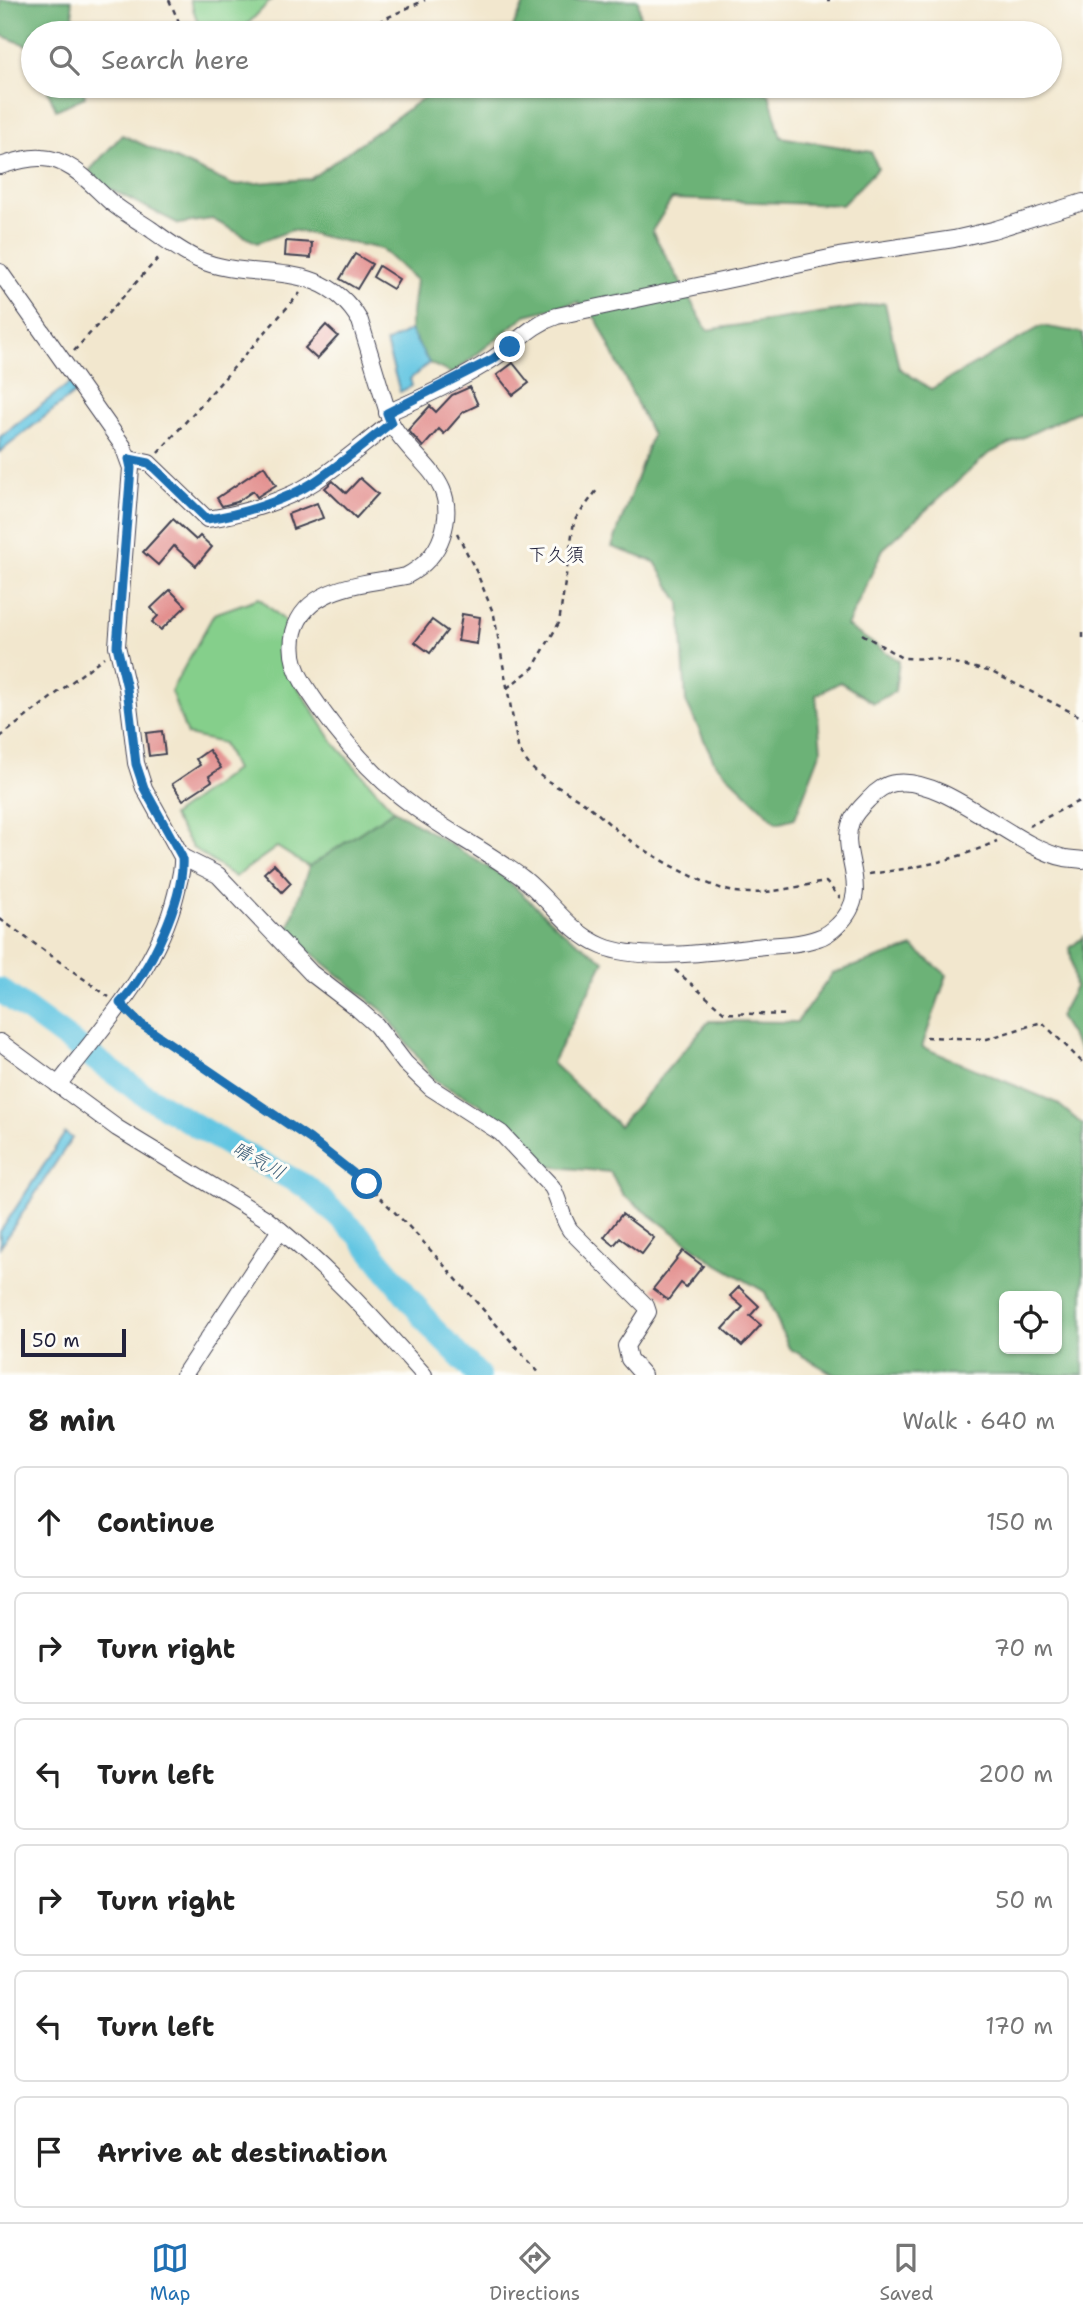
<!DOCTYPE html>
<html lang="en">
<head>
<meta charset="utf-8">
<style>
	:root { --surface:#fff; --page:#f2f2f2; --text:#222; --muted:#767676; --line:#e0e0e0; --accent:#1f6fb2 }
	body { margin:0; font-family:"Shantell Sans","Klee One",sans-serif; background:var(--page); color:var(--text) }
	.controls { position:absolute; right:21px; bottom:21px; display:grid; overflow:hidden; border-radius:10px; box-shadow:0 2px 5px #0004 }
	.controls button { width:63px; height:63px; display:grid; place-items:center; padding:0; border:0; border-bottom:2px solid var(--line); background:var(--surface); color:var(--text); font:35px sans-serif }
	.scale { position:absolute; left:21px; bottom:18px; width:105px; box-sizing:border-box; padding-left:7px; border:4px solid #22223b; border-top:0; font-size:19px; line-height:24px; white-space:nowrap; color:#22223b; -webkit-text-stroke:5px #fdfcf7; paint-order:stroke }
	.stop { position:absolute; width:21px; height:21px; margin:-16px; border:5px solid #1f6fb2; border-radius:50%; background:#fff }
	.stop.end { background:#1f6fb2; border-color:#fff; box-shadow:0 2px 7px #0008 }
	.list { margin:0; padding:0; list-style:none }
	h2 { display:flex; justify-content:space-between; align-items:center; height:91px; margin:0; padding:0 28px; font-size:30px }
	h2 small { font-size:23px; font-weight:400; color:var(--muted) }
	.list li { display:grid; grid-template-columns:46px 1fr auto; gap:21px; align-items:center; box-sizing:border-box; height:112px; margin:0 14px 14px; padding:0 14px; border:2px solid var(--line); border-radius:10px }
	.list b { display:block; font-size:26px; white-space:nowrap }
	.list em { font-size:23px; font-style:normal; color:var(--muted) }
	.icon { flex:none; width:38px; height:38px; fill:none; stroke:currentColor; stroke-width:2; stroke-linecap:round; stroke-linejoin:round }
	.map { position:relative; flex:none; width:1083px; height:1375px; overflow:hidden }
	.search { position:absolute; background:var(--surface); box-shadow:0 2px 5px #0004; left:21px; right:21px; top:21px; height:77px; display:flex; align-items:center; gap:18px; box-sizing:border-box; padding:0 24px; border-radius:38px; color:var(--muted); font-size:26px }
	.sheet { height:847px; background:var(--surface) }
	nav { display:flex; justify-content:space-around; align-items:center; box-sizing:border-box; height:98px; border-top:2px solid var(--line); background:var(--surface); font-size:19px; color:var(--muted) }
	nav a { display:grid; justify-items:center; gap:4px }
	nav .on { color:var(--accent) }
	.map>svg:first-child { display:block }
</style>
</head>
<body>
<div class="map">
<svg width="1083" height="1375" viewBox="0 0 1083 1375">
	<rect width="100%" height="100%" fill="#fdfcf7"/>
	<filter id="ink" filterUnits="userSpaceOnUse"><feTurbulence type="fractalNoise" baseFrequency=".0143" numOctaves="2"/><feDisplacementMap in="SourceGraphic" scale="14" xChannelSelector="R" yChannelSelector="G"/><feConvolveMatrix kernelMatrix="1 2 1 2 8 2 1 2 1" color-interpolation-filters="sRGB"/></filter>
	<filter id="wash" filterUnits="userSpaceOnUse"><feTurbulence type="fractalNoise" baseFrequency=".00686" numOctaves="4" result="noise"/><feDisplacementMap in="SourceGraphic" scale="28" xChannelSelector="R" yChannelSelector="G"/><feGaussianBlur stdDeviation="1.57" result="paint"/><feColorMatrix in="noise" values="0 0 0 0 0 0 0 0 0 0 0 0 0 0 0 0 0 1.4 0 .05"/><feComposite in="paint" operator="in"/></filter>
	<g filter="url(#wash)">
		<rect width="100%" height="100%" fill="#f2e7ce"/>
		<g fill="#85cf8b" stroke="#547863" stroke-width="2">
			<polygon points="190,0 271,0 242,30 198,23"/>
			<polygon points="259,598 285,621 287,670 333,742 394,810 309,867 277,847 235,877 193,848 172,816 235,770 223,743 187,735 171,691 214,614"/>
		</g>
		<g fill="#6cb277" stroke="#476a59" stroke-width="2" fill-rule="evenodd">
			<polygon points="0,0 71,0 76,33 33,33 33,56 29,46 0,35"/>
			<polygon points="526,0 638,0 643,33 510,33"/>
			<polygon points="46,86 83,86 85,97 56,110"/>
			<polygon points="440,86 747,86 769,94 781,137 871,152 878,168 842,205 672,199 652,231 707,330 885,303 899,368 931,389 1042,326 1083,333 1083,409 988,454 883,549 847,626 899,661 895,691 874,703 840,682 816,695 821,750 795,818 777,823 715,763 686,702 680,603 655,562 612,547 652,435 597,320 578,302 526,315 452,374 429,363 410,330 416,280 381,249 292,230 257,243 212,219 179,224 106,187 89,171 122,135 233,185 310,179"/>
			<path d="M394,810L504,877L562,931L604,961L552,1063L619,1126L709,1021L797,1022L833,973L913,947L947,975L922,1047L1057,1103L1083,1125V1375H835L789,1348L765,1292L714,1262L623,1195L610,1172L543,1166L480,1104L436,1082L384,1012L287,933L309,867ZM1004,1296H1057V1349H1004Z"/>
			<polygon points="1083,937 1083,1055 1059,1017 1075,987 1070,948"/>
		</g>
		<g fill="#64c6e2" stroke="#43748e" stroke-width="2">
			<polygon points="410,330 429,363 410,379 412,386 400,392 386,343"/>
			<polygon points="70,383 76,392 0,452 0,437"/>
			<polygon points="65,1133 72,1138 0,1247 0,1232"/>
		</g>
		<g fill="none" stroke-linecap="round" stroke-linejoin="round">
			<polyline stroke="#64c6e2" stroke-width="24" points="0,990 143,1094 237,1150 307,1187 358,1234 434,1330 478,1375"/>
		</g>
		<g id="blocks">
			<g fill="#e3908f">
				<polygon points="286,241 312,243 311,258 285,256"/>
				<polygon points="355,254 372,264 357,289 340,279"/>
				<polygon points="379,266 399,279 393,289 373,277"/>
				<polygon points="326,325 338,336 317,359 305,348"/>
				<polygon points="513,363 529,383 513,395 497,375"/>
				<polygon points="470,387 478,405 463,412 444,434 439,429 423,447 408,430 430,406 436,412 452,395"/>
				<polygon points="264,466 276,485 260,495 257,497 253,491 237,502 222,506 217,498"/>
				<polygon points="360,478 378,494 356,518 325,488 333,481 346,493"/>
				<polygon points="317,503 323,518 293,529 288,514"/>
				<polygon points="173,519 196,540 200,536 212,547 196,566 174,546 158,565 143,552"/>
				<polygon points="170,590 186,606 161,630 152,622 158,616 151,608"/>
				<polygon points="462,614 480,617 477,644 458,641"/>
				<polygon points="432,620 447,631 430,653 415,642"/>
				<polygon points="162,731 165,754 149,756 146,733"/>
				<polygon points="209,750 221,768 209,776 212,781 183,800 172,784 200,765 196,759"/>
				<polygon points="274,864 291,883 282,892 264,873"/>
				<polygon points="622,1214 654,1238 642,1254 620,1238 614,1245 604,1237"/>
				<polygon points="683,1251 703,1266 686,1287 681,1283 668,1300 653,1289"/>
				<polygon points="739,1287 759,1306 750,1316 761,1325 742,1346 723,1329 743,1307 730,1296"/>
			</g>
		</g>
	</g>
	<g filter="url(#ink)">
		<use href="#blocks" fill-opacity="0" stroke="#414051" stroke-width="2"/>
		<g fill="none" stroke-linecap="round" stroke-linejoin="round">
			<g stroke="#414051" stroke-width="18">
				<g id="street">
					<path d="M0,166C13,162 28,157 42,158C72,159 91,185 112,203C124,213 139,221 152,230C167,241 180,251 197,259C253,284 321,254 360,321L391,423C415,465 461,479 442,536C436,554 423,567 406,576C366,584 306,585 294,632C290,650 294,668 304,684C334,731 371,776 417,809C452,834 490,853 524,879C550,900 570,933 602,946C642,963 721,951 764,946C782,945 801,944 818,938C825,936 833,930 838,925C875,890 838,856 851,822C855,812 863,805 870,798C876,791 886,784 895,783C944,775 1015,848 1065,858C1071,859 1077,859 1083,860"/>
					<path d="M0,272L123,446L131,468L117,646L127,688L136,763L144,788L182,857C183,870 179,881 176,894C158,968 104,1025 58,1085"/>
					<path d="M387,413C423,397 461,380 494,358C516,344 531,324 557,316L839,256L954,239L993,230L1083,202"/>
					<path d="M129,459L149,463L207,519C239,515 287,500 314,482C341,464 365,443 391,423"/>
					<path d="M182,857L218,875L311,973L358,1009L376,1025L405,1063L431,1088L501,1133L552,1187C560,1201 561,1217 570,1230L646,1306L648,1312L626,1346L629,1359L643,1375"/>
					<path d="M0,1042L117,1128L265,1218C324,1263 375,1320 424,1375"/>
					<polyline points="184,1375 280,1230"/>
				</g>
			</g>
			<g stroke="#414051" stroke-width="2.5" stroke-dasharray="5 5" stroke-linecap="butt">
				<polyline points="169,0 184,33"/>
				<polyline points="827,0 830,0"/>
				<polyline points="362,33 382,20 425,0"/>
				<polyline points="74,351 161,255"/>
				<polyline points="158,453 300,293"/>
				<path d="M457,533L477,573L494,615L518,747C533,779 556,784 583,802C599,813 612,828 628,839C651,855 708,888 735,892C764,896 797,886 826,882L840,898"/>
				<polyline points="1083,633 1083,639"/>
				<polyline points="862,634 902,658 937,659 992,672 1083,718"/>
				<polyline points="507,688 533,668 559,623 574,521 597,490"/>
				<polyline points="0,737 104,657"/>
				<polyline points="1029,826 1083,799"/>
				<path d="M869,874C917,868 954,861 997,841"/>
				<polyline points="0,919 109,997"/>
				<polyline points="675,970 725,1013 789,1015"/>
				<polyline points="131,1014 141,1024 310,1139 367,1184 418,1236 541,1375"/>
				<polyline points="926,1037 987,1039 1042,1022 1083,1063"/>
			</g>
			<use href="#street" stroke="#fff" stroke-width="16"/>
		</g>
	</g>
	<g fill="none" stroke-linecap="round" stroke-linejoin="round" filter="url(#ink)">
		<path stroke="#1f6fb2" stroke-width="9" d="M367,1184L310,1139L141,1024L120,1003C149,974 185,898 182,857L144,788L136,764L127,688L117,646L131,468L129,459L149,463L207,519C239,515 287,500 314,482C341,464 365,443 391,423L387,413L493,359L510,347"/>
	</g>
	<g text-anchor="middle" stroke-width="6" stroke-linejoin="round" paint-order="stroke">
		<g font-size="19" fill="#22223b" stroke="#fdfcf7">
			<text x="556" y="561">下久須</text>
		</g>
		<g font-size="19" font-style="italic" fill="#395b75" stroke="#fdfcf7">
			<text transform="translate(259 1160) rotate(29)" y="7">晴気川</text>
		</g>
	</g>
</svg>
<div class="controls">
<button><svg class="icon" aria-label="locate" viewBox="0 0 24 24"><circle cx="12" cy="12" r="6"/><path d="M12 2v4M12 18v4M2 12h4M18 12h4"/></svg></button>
</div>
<div class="scale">50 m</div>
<div class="stop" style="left:367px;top:1184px"></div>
<div class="stop end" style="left:510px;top:347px"></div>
<div class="search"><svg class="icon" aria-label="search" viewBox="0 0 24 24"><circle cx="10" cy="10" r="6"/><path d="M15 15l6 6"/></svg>Search here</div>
</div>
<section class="sheet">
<h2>8 min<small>Walk · 640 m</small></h2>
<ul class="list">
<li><svg class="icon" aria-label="ahead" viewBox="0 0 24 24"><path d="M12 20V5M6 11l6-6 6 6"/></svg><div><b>Continue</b></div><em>150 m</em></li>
<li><svg class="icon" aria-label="right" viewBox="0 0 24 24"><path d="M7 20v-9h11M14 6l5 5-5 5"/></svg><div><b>Turn right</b></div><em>70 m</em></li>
<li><svg class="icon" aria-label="left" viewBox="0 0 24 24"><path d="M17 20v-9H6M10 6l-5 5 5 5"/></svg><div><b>Turn left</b></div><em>200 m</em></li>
<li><svg class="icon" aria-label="right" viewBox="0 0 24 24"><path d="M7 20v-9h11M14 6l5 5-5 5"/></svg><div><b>Turn right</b></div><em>50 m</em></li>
<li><svg class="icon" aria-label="left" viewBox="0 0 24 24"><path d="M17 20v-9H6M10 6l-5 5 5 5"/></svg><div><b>Turn left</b></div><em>170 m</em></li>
<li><svg class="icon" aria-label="arrive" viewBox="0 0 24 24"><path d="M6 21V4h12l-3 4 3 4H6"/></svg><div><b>Arrive at destination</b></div></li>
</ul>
</section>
<nav>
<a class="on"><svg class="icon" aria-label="map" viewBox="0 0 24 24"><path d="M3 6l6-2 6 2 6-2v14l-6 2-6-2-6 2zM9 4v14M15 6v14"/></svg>Map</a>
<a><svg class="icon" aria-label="directions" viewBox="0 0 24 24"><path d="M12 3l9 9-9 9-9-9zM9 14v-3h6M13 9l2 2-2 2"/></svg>Directions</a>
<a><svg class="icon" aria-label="saved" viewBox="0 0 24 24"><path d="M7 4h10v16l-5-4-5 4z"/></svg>Saved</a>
</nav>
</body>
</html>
